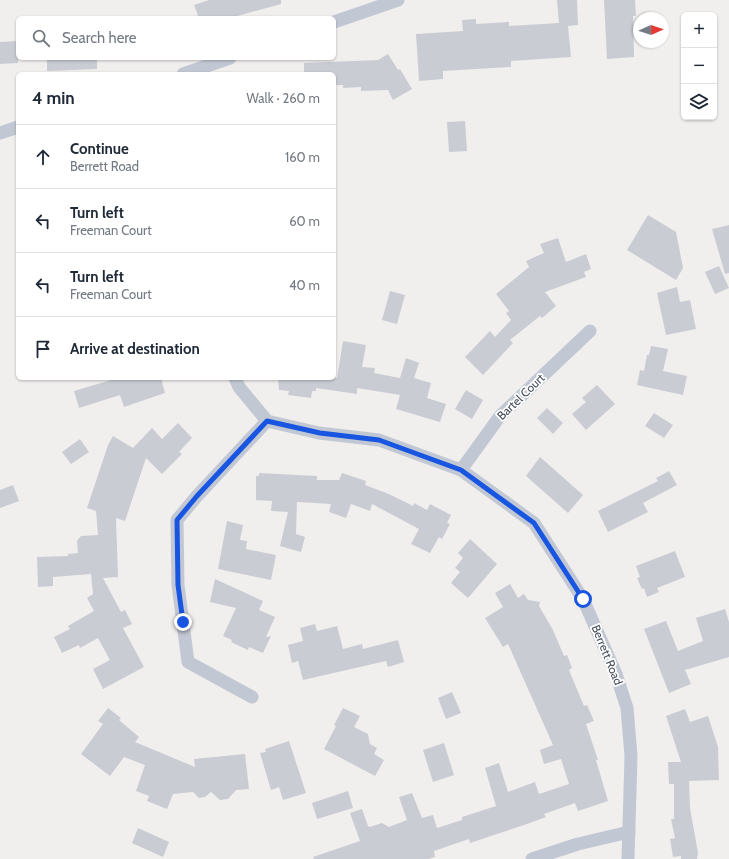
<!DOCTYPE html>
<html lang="en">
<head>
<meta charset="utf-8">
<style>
	:root { --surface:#fff; --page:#f2f2f3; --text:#1f2937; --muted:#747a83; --line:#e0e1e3 }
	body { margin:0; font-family:Cabin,sans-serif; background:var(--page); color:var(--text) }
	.controls { position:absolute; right:12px; top:12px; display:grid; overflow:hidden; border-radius:6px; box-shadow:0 1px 3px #0004 }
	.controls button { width:36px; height:36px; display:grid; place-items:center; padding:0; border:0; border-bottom:1px solid var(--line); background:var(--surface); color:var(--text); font:20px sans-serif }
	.compass { position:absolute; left:633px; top:12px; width:36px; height:36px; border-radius:50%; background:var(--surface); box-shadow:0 1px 3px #0004; rotate:87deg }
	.stop { position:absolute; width:12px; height:12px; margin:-9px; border:3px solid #1855e1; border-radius:50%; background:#fff }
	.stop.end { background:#1855e1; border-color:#fff; box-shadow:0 1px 4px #0008 }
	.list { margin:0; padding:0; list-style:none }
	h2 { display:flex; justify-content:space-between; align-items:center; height:52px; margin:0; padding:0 16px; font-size:17px }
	h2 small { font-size:13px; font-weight:400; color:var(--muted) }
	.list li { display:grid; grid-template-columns:26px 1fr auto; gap:12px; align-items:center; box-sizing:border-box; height:64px; padding:0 16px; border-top:1px solid var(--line) }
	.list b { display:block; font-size:15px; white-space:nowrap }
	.list p { margin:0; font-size:13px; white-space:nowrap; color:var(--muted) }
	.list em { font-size:13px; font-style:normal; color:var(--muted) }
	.icon { flex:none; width:22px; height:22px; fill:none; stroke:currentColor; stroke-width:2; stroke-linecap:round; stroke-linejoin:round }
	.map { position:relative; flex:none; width:729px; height:859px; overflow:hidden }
	.search { position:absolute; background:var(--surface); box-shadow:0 1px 3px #0004; left:16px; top:16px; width:320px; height:44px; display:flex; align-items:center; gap:10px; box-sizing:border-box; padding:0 14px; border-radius:6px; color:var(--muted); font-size:15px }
	.panel { position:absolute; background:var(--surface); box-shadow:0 1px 3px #0004; left:16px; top:72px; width:320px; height:308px; border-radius:6px }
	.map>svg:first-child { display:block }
</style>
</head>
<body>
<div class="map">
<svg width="729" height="859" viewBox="0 0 729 859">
	<rect width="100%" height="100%" fill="#f1eeee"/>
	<g fill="#caccd4">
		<polygon points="209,0 281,0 281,4 230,18 199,18 194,5"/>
		<polygon points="557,0 577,0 578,25 568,26 571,57 511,61 511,67 443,71 443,79 419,81 416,34 463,31 462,20 476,19 476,24 509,22 509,26 559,23"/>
		<polygon points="604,0 635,0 636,16 633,16 634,57 607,59"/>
		<polygon points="18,41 18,63 0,64 0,42"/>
		<polygon points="388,54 398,70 400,69 412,89 393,100 388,90 361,91 361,87 343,88 343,85 334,85 334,74 304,74 304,63 378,60"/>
		<polygon points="47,58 97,58 97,69 47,71"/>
		<polygon points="465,121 467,151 449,152 447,122"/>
		<polygon points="648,215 676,232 683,268 676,280 627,250"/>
		<polygon points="729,225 729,273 725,274 712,229"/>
		<polygon points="558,238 566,262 586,254 591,269 584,272 586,277 545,292 556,306 542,318 540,316 510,340 513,343 483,375 465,357 490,331 495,337 511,320 506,313 509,311 496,294 529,267 526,261 544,253 540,244"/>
		<polygon points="719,266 729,288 715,294 705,272"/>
		<polygon points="677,287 680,302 690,300 696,329 666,335 657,293"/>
		<polygon points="390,291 405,295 397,324 382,320"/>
		<polygon points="343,341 366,345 362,367 375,368 374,373 400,378 406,358 419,363 414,378 431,383 427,398 446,404 440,422 396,409 400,395 357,388 357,394 316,388 316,391 312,391 311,398 288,395 289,391 279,390 278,378 337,378"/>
		<polygon points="651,346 668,349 663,371 687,376 683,395 637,385 640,370 644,371 647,355 649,355"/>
		<polygon points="118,378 161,378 165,393 124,407 120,395 79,408 74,391"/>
		<polygon points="597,385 615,404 586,430 572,414 586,402 582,398"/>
		<polygon points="466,390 483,400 472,419 455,409"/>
		<polygon points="547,408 563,423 553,434 537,418"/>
		<polygon points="654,413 673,425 664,438 645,426"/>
		<polygon points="178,423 192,438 179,452 182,454 162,474 146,458 125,521 116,518 118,577 103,578 121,612 125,610 132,624 123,628 144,667 103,689 93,669 110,660 98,638 80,648 79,645 62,653 54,637 70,629 68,626 94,611 87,598 93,594 91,574 53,577 53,586 38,587 37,557 68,556 68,554 78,553 77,541 81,536 98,535 96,511 87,508 108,445 113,436 133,448 152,428 162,439"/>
		<polygon points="80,439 89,452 71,464 62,452"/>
		<polygon points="540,457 583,495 568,513 526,476"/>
		<polygon points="669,471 677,485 643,503 648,512 608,532 598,511 658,481 656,478"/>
		<polygon points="259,473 317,476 317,480 339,480 342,473 366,481 365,485 389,494 413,506 414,503 427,510 430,504 451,515 447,523 450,524 442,539 439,537 430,553 411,544 419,529 372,504 370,511 351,504 346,518 329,512 331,504 297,502 296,534 305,537 301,552 280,546 288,512 271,511 272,501 256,500 256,476 259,476"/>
		<polygon points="13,485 19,501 0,508 0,490"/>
		<polygon points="227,521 243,525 240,540 247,541 246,549 276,555 271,580 218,569"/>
		<polygon points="470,539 497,564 468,598 451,583 460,572 455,568 463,558 458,553"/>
		<polygon points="675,551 685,577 657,588 659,592 647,597 644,588 642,589 637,578 640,577 636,566"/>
		<polygon points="215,579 263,601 259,610 275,617 266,637 271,636 263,653 249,647 248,650 231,642 232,640 223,636 236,608 210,602"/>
		<polygon points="510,584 518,598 524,594 528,600 540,602 539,606 553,630 564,656 567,655 572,668 569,670 584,706 587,705 594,721 586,724 598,760 596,760 608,801 578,811 575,803 544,814 546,817 524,825 470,843 469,839 434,851 435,857 429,859 314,859 313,857 360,841 350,813 362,809 368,826 370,827 382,823 389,827 407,820 399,797 412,793 422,818 433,815 437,828 462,820 462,817 496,806 485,768 499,763 508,792 535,782 539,794 569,784 561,759 544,764 540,750 553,745 508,644 503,647 485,618 503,607 495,593"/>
		<polygon points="725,609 729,622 729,657 685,670 691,684 669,693 644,629 666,621 678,651 703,641 696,618"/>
		<polygon points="315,624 317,631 337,626 343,649 362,644 363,649 398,640 404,662 388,667 386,661 303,680 298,661 292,663 288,645 303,641 300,628"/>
		<polygon points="452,692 461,713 446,719 438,698"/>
		<polygon points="108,708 121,718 119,720 139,737 135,742 195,767 194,759 245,754 249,789 236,790 228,799 220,800 211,792 205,797 199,798 193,792 173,794 167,809 147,801 149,796 136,791 145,765 124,757 110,776 81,754 103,724 98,721"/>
		<polygon points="343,708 360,716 354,727 368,734 370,744 377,748 374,754 384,760 375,776 324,749 336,726 334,725"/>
		<polygon points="685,709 690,722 708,716 718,747 719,780 689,781 690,808 698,853 697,859 681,859 681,856 673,857 670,839 675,838 671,819 674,819 674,784 669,784 668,762 681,762 666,716"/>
		<polygon points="289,741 306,793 283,800 279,787 271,790 260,753 266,752 265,749"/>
		<polygon points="444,743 454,775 433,782 423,750"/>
		<polygon points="348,791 353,808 317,819 312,803"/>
		<polygon points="138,828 169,842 163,857 132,843"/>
	</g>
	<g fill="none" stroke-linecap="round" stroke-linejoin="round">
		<g stroke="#c2c8d3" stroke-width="13">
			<polyline points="334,22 398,0"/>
			<polyline points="183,74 230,58"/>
			<polyline points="0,133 18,127"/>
			<polyline points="235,378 239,387 267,421 319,433 379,440 461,470 534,523 583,599 616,674 627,708 631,756 628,859"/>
			<polyline points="461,470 500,416 590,331"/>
			<polyline points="252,697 188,662 178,585 177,520 197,496 267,421"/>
			<polyline points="532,859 578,844 629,832"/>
		</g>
	</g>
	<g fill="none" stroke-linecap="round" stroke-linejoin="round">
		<polyline stroke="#1855e1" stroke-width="5" points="183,622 178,585 177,520 197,496 267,421 320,433 379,440 461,470 534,523 583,599"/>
	</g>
	<g text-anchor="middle" stroke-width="3.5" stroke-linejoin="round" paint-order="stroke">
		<g font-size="12" fill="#464f5c" stroke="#fff">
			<text transform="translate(521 397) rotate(-44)" y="4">Bartel Court</text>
			<text transform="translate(607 655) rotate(68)" y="4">Berrett Road</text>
		</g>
	</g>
</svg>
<div class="controls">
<button>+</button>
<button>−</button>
<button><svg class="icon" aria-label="layers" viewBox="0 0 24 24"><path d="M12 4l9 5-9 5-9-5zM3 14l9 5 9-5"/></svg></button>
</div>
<svg class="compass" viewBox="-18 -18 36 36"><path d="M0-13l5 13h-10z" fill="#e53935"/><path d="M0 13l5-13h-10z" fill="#747a83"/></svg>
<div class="stop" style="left:583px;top:599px"></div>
<div class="stop end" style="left:183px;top:622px"></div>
<div class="search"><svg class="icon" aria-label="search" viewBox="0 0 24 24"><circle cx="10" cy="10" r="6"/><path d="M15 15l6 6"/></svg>Search here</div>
<section class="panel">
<h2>4 min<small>Walk · 260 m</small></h2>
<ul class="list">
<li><svg class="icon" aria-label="ahead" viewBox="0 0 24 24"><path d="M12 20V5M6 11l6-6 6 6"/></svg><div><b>Continue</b><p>Berrett Road</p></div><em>160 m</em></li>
<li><svg class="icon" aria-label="left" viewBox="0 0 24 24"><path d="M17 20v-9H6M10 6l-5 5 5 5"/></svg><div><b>Turn left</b><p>Freeman Court</p></div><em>60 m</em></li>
<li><svg class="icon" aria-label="left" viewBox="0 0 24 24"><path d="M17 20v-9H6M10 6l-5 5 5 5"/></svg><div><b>Turn left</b><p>Freeman Court</p></div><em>40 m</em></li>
<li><svg class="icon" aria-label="arrive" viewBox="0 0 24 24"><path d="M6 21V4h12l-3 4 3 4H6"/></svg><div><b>Arrive at destination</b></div></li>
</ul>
</section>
</div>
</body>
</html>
